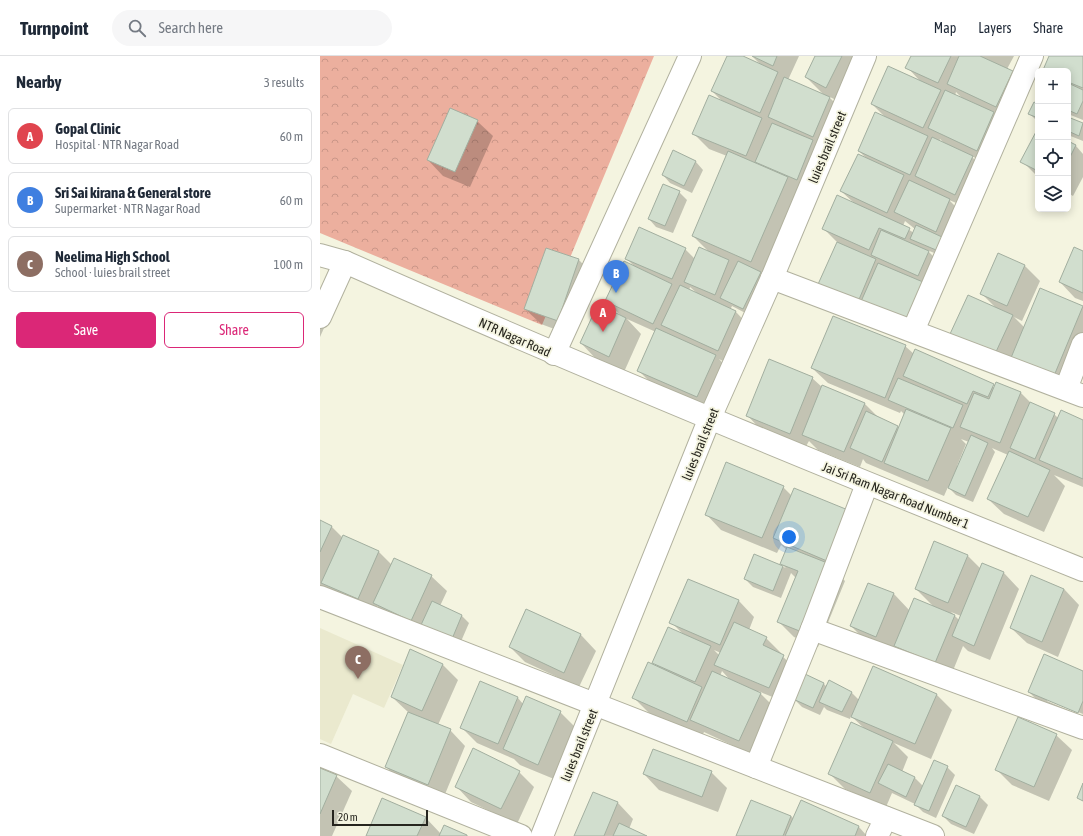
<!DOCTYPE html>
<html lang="en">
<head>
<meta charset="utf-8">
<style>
	:root { --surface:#fff; --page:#f6f6f7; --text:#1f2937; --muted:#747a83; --line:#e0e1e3; --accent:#db2777 }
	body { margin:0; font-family:"Asap Condensed",sans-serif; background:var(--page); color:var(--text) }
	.controls { position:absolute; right:12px; top:12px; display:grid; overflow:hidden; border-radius:6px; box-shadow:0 2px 10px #0003 }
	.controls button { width:36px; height:36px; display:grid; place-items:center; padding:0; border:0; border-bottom:1px solid var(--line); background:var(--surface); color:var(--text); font:20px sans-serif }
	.scale { position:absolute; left:12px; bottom:10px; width:96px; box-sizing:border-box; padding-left:4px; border:2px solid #26251e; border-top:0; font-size:11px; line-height:14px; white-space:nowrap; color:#26251e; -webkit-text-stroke:3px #f4f4e0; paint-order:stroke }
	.you { position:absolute; left:469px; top:481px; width:14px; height:14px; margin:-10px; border:3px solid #fff; border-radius:50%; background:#1a73e8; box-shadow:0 0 0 6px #1a73e833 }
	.badge { display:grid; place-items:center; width:26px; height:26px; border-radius:50%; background:var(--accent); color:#fff; font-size:13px; font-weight:700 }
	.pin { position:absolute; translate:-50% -33px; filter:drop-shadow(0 1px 2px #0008) }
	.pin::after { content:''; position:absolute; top:21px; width:14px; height:12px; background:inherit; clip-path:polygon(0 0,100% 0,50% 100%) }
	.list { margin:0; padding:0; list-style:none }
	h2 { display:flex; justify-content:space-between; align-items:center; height:52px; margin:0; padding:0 16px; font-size:17px }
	h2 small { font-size:13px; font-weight:400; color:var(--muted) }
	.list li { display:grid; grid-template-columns:26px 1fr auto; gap:12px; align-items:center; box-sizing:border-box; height:56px; margin:0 8px 8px; padding:0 8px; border:1px solid var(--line); border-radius:6px }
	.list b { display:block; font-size:15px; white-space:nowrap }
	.list p { margin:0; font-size:13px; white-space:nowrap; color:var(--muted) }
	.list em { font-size:13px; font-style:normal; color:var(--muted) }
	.actions { display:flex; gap:8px; padding:12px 16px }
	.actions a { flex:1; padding:9px 0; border:1px solid var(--accent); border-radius:6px; text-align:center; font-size:14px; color:var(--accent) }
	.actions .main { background:var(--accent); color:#fff }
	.icon { flex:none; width:22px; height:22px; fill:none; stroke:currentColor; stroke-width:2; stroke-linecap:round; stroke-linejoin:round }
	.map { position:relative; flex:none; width:763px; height:780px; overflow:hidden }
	header { display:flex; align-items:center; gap:24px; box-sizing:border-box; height:56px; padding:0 20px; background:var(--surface); border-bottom:1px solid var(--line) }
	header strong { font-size:19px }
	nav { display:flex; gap:22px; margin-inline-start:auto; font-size:14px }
	.search { width:280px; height:36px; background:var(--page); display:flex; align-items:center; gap:10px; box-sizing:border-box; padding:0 14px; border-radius:22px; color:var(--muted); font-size:15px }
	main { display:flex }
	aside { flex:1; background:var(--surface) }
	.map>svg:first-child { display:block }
</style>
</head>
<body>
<header>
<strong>Turnpoint</strong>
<div class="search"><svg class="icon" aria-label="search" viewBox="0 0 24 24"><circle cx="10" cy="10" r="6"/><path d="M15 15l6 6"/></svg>Search here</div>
<nav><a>Map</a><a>Layers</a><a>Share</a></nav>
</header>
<main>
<aside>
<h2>Nearby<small>3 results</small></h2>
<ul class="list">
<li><span class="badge" style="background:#e0444e">A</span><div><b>Gopal Clinic</b><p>Hospital · NTR Nagar Road</p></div><em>60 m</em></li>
<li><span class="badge" style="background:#3f7fe0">B</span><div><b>Sri Sai kirana &amp; General store</b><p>Supermarket · NTR Nagar Road</p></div><em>60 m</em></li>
<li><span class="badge" style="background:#8d6e63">C</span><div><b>Neelima High School</b><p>School · luies brail street</p></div><em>100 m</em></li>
</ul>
<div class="actions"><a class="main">Save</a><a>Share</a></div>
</aside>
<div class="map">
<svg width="763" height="780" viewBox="0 0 763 780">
	<defs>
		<pattern id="forest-crowns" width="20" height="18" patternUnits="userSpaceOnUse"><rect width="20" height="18" fill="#ecaf9e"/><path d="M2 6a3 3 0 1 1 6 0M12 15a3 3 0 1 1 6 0" fill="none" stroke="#ca9688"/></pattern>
	</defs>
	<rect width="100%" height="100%" fill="#f4f4e0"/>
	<polygon fill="#eae9ce" points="0,572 83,609 64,652 33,638 11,688 0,683"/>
	<polygon fill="url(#forest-crowns)" points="0,0 334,0 222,269 0,177"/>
	<g fill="#0003" fill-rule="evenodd">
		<path d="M408,0H421L441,9L432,0H479L468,24L504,39L486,21L496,0H544L522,47L508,40L525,57L492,138L478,132L489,144L431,260L412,250L410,254L416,256L431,272L413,310L399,303L411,316L392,356L334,330L318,314L336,276L307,263L321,278L304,316L276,303L261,287L301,260L286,245L316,212L307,203L365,193L375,203L390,197L373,180L407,100L389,93L373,77L403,46L392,35ZM370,231L378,238L369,235Z"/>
		<path d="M592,0H694L687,13L692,16L708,31L672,109L651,100L667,116L651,153L629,144L645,160L624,201L607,194L624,211L614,235L512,250L518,187L503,172L534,147L521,135L546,102L539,95L566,62L552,48L601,26L587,11ZM636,36L643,43L635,40ZM620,83L625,88L619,86ZM585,165L595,173L594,177L583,170Z"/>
		<polygon points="730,0 763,0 763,64 748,58 748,15 724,14"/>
		<polygon points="718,49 718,66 710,58"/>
		<polygon points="748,62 763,68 763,85 748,79"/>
		<polygon points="157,65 173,80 150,131 123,120 108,104"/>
		<polygon points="718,74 718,121 702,105"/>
		<polygon points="748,86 756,90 763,98 763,121 753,140 748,137"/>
		<polygon points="376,106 383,114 372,137 350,127 343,119"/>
		<polygon points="359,136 367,144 353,177 336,171 329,163"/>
		<polygon points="226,193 259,204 274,220 253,280 221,268 205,253"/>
		<polygon points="763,196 763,245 755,242 740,226"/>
		<polygon points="704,209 720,225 702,265 694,261 705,272 721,234 763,251 763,304 747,342 647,293 676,252 662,238"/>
		<polygon points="0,255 8,263 0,281"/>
		<path d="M585,290L594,298L675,332L677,327L701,337L711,347L734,358L738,362L763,365V431L734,419L745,430L724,476L684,458L668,443L688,399L672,392L675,396L653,446L636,439L628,431L624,440L546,407L543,403L540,411L498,394L489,385L485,392L442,375L427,359L492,322L502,331L544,347L559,362L579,373L585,359L581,355L580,357L508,327L492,312ZM641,383L649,386L638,410H637L646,388Z"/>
		<polygon points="463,431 472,440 527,455 543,470 523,519 518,518 525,525 498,591 474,581 459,566 476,522 471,517 461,542 433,531 425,523 434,499 466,512 461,507 467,494 461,489 457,497 401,474 386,458"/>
		<polygon points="0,465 11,470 23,482 23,480 59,496 72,509 111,520 127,535 120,550 142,560 149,567 139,590 70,563 57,550 54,558 18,542 6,531 2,540 0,539"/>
		<path d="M648,500L661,513L662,508L684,517L699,533L670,604L648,595L643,590L630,622L591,605L575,589L572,596L546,585L531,570L548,528L574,538L590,555L615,552L596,533ZM631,556L641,560L639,564Z"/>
		<path d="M369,524L419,545L434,561L429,574L446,582L461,597V599L479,616L465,646L438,635L456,653L435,700L384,676L382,680L329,657L313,641L339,612L333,606L362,577L351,566ZM394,594L401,597L400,600ZM402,615L411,625L400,620Z"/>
		<polygon points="744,533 759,549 738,601 707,587 691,572"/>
		<polygon points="207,554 261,579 276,595 259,631 205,606 190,591"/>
		<polygon points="91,595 123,609 138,624 118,669 130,674 145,690 123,743 82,726 66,711 89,657 72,641"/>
		<polygon points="553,611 617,639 632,654 611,703 574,687 588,701 582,716 595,722 603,730 627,711 635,719 616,762 603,756 595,748 572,737 566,751 525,733 510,718 545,673 531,660 530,663 507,654 504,651 500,659 482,651 474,643 504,628 507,631 531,636 539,644"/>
		<polygon points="763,616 763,658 727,643 727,645 762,660 763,658 763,667 725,652 709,636"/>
		<polygon points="161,626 198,642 203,648 240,656 256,672 234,723 200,709 194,703 157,687 141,671"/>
		<polygon points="736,679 752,694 729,745 692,729 677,714"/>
		<polygon points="0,713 16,720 32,735 12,780 0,780"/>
		<polygon points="199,716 214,731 197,768 151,746 136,730"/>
		<polygon points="391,716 407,732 398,756 339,734 324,718"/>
		<polygon points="637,730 660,741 668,749 654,778 631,768 623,760"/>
		<polygon points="273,737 298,747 313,763 309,773 324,780 255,780"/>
		<polygon points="481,746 539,771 547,780 417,780 471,760 474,763"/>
		<polygon points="105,761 121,778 147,780 47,780"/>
	</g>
	<g fill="#d1dece" stroke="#a2ae9f">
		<polygon points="407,0 423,0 458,16 440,57 391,35"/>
		<polygon points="432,0 457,0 453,10"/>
		<polygon points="495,0 522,0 506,32 485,21"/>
		<polygon points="591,0 631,0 618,27 585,12"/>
		<polygon points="639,0 660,0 693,15 676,51 627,28"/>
		<polygon points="729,0 763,0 763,32 748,26 748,15 723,14"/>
		<polygon points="568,10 621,34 603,72 551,48"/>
		<polygon points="464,21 510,41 493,81 448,61"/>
		<polygon points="748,27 763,34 763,45 757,58 748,54"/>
		<polygon points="625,34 674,56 657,95 608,72"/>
		<polygon points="389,39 442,62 426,100 372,78"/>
		<polygon points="714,46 718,48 718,62 708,58"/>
		<polygon points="130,52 158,64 135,116 107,104"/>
		<polygon points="555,56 608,80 590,119 538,95"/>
		<polygon points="748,61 763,67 759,80 748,75"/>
		<polygon points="452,67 493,84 477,124 435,106"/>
		<polygon points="718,72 718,115 700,106"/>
		<polygon points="612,81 653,100 635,139 595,120"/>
		<polygon points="748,85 756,89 748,105"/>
		<polygon points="353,94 376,105 364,130 342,119"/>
		<polygon points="408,95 468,121 431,206 372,180"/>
		<polygon points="538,98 584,119 567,157 520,135"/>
		<polygon points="589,124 630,143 616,176 574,156"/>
		<polygon points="343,128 360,135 345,170 328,163"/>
		<polygon points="517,139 590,172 585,183 559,172 549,194 502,173"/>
		<polygon points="596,169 622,181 616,194 590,183"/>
		<polygon points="319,171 366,192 352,223 305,203"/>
		<polygon points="561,174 609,195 598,220 551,199"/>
		<polygon points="517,186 556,203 535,253 495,235"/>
		<polygon points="379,191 409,204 395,239 364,226"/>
		<polygon points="754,191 763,195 763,237 739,226"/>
		<polygon points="226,192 259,203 238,265 204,253"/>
		<polygon points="678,197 705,209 687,250 660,238"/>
		<polygon points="304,205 352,228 333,268 285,245"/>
		<polygon points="418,205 441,216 423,253 400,242"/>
		<polygon points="558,207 603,226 583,270 539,250"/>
		<polygon points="360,229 416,255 398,295 341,269"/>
		<polygon points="720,232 763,250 731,327 688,309"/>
		<polygon points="648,239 693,259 675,298 630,278"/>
		<polygon points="278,248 306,262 289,301 260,287"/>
		<polygon points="513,260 586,289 565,342 491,312"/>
		<polygon points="336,272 396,299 377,341 317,315"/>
		<polygon points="595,293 674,328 668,341 653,335 647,348 583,320"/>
		<polygon points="449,303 493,321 470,378 426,360"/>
		<polygon points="578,322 643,349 633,372 568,344"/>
		<polygon points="676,326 701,336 680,387 640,371 654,337 669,343"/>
		<polygon points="502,329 545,347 524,396 482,379"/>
		<polygon points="710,346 735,357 715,403 690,392"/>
		<polygon points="586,353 631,372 608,425 564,407"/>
		<polygon points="741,354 763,364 763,423 719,404"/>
		<polygon points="546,355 578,370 562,406 530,392"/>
		<polygon points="651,379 668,387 645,440 628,432"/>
		<polygon points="689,395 730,414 708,461 667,443"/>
		<polygon points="406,406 464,430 442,482 385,459"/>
		<polygon points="474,432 528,454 507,505 453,482"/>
		<polygon points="0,464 12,470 0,496"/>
		<polygon points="23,479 59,495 38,543 1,527"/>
		<polygon points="614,485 648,499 628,547 595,533"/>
		<polygon points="467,491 510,508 482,576 457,566 478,515 460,508"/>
		<polygon points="434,498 463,510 453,535 424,523"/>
		<polygon points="74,502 112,519 91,565 53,547"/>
		<polygon points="662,507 684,516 654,590 632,580"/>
		<polygon points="711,519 744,533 722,586 690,572"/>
		<polygon points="368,523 419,544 400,589 349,567"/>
		<polygon points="548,527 574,537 556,581 530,570"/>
		<polygon points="594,542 635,559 615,607 574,590"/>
		<polygon points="112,545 142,559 132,583 101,569"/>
		<polygon points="206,553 261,578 244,617 189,591"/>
		<polygon points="414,566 447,581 443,589 464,599 449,632 394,609"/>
		<polygon points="348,571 391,590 375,626 332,607"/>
		<polygon points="90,593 123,608 102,655 71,641"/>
		<polygon points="724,598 763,615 763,645 758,657 708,636"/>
		<polygon points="328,606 382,631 367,666 312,642"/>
		<polygon points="553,610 617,638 595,688 531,661"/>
		<polygon points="392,615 441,637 419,685 370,664"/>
		<polygon points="485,618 504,627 493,652 473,643"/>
		<polygon points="509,624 532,636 522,656 499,646"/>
		<polygon points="160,625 198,641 178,688 140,672"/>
		<polygon points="206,640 241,655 218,709 183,693"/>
		<polygon points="88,656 131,673 108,729 65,711"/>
		<polygon points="698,661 737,678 714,731 675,714"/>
		<polygon points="531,666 573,685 550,737 508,718"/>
		<polygon points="153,692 200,715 181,753 135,731"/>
		<polygon points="333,693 392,715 382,741 323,718"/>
		<polygon points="614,704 628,710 609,755 594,749"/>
		<polygon points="568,708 595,721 586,741 558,727"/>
		<polygon points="0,712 17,719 0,758"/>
		<polygon points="763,727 763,745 757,742"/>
		<polygon points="636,729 660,740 646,771 622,760"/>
		<polygon points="273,736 298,746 284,780 254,780"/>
		<polygon points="62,742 106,761 97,780 46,780"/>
		<polygon points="431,744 471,760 463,780 416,780"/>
		<polygon points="481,744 539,770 535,780 465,780"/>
		<polygon points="299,767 327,780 293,780"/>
		<polygon points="124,769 147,779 147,780 119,780"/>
	</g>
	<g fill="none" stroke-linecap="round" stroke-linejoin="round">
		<g stroke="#b1b19e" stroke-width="24">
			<g id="street">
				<path d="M0,199L25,206C269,314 515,415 763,514"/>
				<polyline points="452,222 763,340"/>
				<polyline points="0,261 25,206"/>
				<polyline points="593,275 712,0"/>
				<polyline points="234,298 370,0"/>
				<polyline points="746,333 763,288"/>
				<polyline points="0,541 613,780"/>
				<polyline points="492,573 763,672"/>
				<polyline points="0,699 201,780"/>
				<polyline points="436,711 492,573 547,428"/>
				<polyline points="222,780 389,364 452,222 545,0"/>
				<polyline points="557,780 566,762"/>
			</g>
		</g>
		<use href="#street" stroke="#fff" stroke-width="22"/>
	</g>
	<g text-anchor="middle" stroke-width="3.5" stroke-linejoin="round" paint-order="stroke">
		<g font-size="13" fill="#26251e" stroke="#f4f4e0">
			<text transform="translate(507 91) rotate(-67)" y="5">luies brail street</text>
			<text transform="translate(195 281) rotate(24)" y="5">NTR Nagar Road</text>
			<text transform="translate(380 388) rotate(-68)" y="5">luies brail street</text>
			<text transform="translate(576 439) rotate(22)" y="5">Jai Sri Ram Nagar Road Number 1</text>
			<text transform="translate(259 689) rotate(-68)" y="5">luies brail street</text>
		</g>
	</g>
</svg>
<div class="controls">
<button>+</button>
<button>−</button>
<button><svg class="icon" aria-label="locate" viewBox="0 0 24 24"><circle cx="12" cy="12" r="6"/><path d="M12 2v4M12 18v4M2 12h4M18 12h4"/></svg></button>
<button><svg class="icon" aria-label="layers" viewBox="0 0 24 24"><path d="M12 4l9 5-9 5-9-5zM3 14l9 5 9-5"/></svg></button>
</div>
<div class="scale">20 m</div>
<div class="you"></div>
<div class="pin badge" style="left:283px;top:276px;background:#e0444e">A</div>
<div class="pin badge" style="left:296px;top:237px;background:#3f7fe0">B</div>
<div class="pin badge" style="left:38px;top:623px;background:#8d6e63">C</div>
</div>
</main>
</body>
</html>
